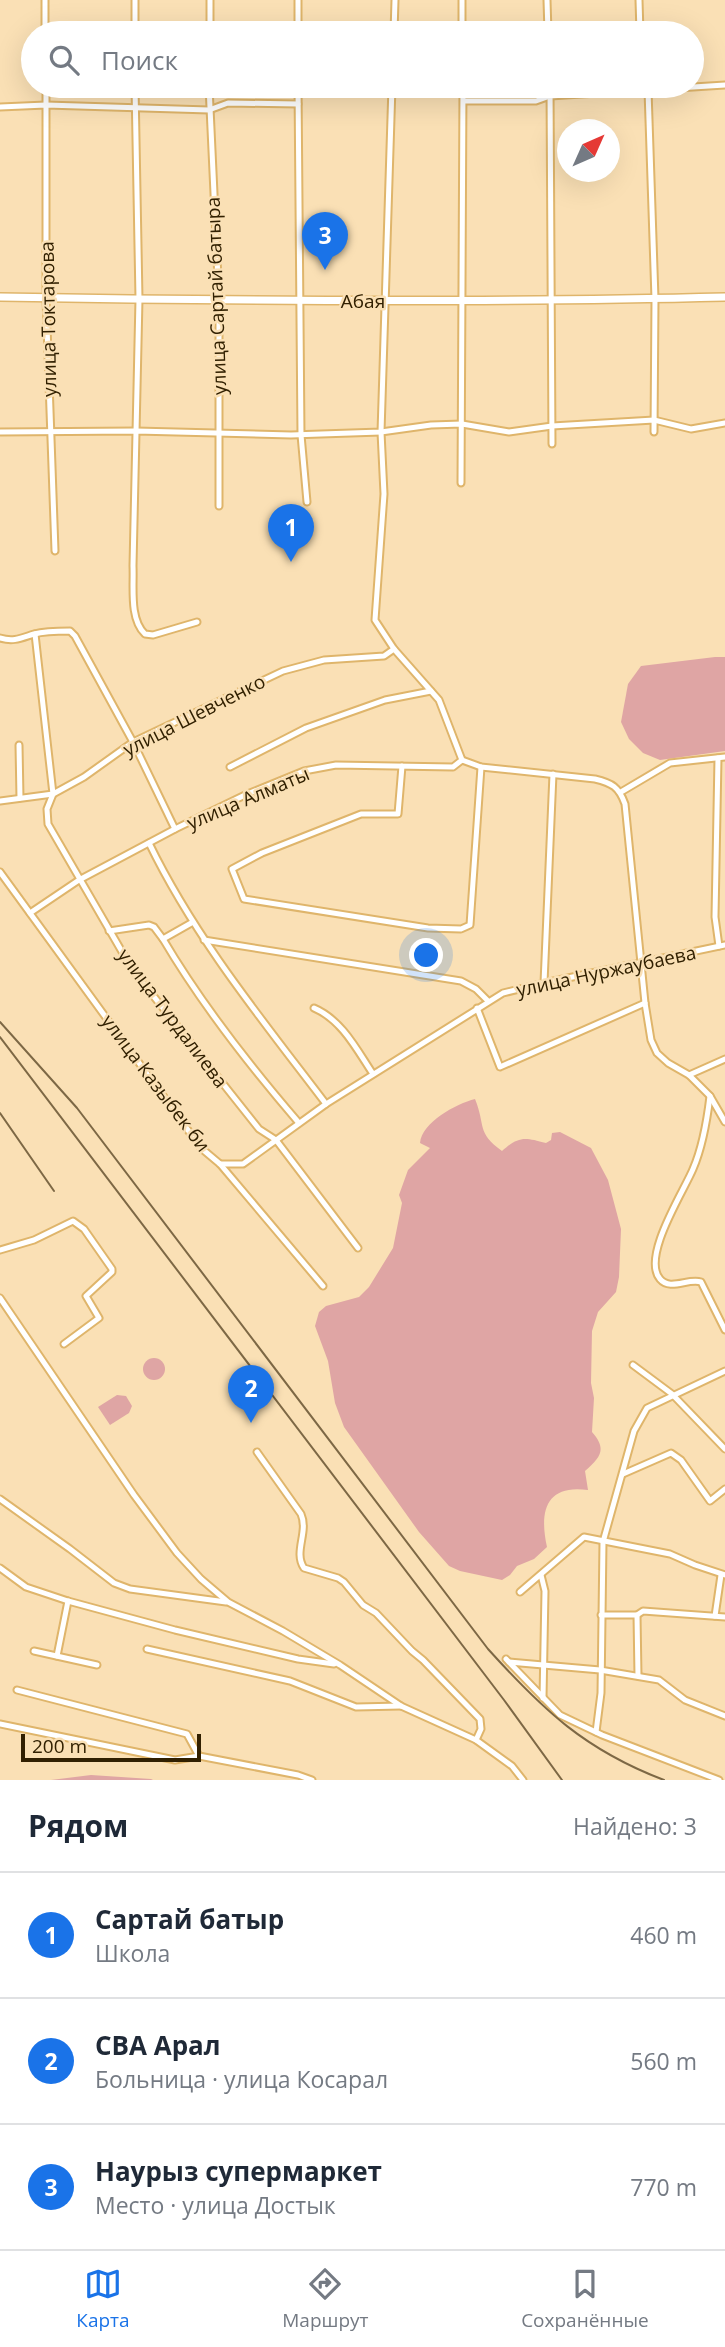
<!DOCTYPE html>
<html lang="ru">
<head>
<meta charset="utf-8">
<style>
	:root { --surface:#fff; --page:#f2f2f3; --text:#1f2937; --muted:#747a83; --line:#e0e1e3; --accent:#1a73e8 }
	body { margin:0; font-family:"Open Sans",sans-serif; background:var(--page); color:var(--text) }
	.compass { position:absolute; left:557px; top:119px; width:63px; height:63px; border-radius:50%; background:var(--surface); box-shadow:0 7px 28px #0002; rotate:45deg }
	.scale { position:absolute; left:21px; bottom:18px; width:180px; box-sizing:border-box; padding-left:7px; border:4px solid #312001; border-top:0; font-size:19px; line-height:24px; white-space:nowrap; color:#312001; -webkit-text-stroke:5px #fae0b5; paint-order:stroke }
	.you { position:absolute; left:427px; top:956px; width:24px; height:24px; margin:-18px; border:5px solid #fff; border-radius:50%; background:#1a73e8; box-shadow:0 0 0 10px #1a73e833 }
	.badge { display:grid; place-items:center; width:46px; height:46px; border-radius:50%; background:var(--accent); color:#fff; font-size:23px; font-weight:700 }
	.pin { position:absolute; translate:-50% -58px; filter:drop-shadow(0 2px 4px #0008) }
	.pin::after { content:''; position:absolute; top:37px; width:24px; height:21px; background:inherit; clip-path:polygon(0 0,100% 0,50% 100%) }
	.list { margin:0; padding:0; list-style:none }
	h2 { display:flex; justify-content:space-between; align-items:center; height:91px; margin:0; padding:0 28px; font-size:30px }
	h2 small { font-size:23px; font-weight:400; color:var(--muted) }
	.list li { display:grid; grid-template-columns:46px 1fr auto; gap:21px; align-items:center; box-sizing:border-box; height:126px; padding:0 28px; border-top:2px solid var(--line) }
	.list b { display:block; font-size:26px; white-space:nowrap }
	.list p { margin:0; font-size:23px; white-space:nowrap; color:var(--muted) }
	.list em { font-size:23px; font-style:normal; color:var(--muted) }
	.icon { flex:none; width:38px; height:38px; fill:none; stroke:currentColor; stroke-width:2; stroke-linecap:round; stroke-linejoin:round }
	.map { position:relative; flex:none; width:725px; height:1780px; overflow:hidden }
	.search { position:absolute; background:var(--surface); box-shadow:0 7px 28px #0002; left:21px; right:21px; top:21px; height:77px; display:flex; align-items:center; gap:18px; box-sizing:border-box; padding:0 24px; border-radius:38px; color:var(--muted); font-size:26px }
	.sheet { height:469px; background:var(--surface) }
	nav { display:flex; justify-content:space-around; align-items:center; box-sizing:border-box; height:98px; border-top:2px solid var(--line); background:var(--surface); font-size:19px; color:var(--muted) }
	nav a { display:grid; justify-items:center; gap:4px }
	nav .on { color:var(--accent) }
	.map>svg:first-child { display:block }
</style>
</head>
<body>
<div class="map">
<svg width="725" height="1780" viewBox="0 0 725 1780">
	<rect width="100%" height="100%" fill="#fae0b5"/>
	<g fill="#dfa5a4">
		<polygon points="715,657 725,657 725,751 660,760 643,753 629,739 621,722 628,684 641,666"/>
		<path d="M475,1099C486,1126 476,1132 502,1151C519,1136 524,1137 546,1143L551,1140L552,1133L560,1132L591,1148L608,1180L621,1229L619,1277L616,1292L598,1312L592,1331L591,1383L594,1398L592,1432C607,1449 601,1457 585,1471L588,1490C546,1484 539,1511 547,1547L534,1559L517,1566L510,1575L502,1580L460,1571L449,1566L419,1532L344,1427L335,1403L328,1361L315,1326L319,1312L326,1306L359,1297L369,1287L393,1248L402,1203L399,1195L408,1170L430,1148L420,1143C422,1122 456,1104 475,1099Z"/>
		<circle cx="154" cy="1369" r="11"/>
		<polygon points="117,1395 126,1396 132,1406 129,1413 110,1425 98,1407"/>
		<polygon points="91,1775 151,1779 153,1780 51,1780"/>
	</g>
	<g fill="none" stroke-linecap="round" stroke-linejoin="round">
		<g stroke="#dfb56b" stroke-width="9">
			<g id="minor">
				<polyline points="45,0 45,33"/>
				<polyline points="135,0 135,33"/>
				<polyline points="298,0 298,33"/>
				<polyline points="462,0 462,33"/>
				<polyline points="547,0 548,33"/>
				<polyline points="639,0 640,33"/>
				<polyline points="210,33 210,0"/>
				<polyline points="394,33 395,0"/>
				<polyline points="46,86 46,298 55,551"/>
				<path d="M135,86L139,299L133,566C134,586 129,619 145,634L153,635L197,622"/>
				<polyline points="209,86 219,301 219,506"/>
				<polyline points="298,86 301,435 307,502"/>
				<polyline points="392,86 381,432 384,494 375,620 394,649 439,700 462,760"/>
				<polyline points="550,86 552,444"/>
				<polyline points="645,86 648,90 655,299 654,432"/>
				<polyline points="464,101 536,101 550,96 725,85"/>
				<polyline points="0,107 46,105 209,110 228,103 298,104"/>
				<polyline points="0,432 136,431 291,435 381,432 431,425 462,424 509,432 552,426 654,420 691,429 725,423"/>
				<polyline points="461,483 463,86"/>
				<polyline points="35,634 53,794 47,809 48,824 132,969 259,1129 276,1140 358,1248"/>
				<path d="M0,638C14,642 21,638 34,634C45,631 59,631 70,631L75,636L133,742L175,829"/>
				<polyline points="19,745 20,798"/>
				<polyline points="718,758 715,917 719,946"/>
				<path d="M462,760L481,767L595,779C612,783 619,787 625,804L645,1003L651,1040L657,1053L668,1063L689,1075L710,1096L725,1122"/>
				<polyline points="402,766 398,814 361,814 262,853 232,869 244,899 428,928 461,929 470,925 481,767"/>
				<polyline points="230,767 306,728 385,700 431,691"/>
				<polyline points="621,792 670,763 725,757"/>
				<polyline points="0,801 53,794 84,777 133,742 283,671 324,660 384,656 394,649"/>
				<path d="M149,843C195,938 263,1021 326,1104"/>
				<polyline points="0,872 201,1148 220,1164 323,1286"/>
				<polyline points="30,913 79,880 175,829 245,795 304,771 336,765 453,767 462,760"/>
				<polyline points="109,931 149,925 154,927 163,939 193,922"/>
				<path d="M163,939C202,1005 249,1065 299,1123"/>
				<polyline points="204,940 461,981 476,989 488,1001"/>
				<polyline points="544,983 553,774"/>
				<path d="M314,1008C342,1020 357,1050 373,1074"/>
				<polyline points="477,1008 500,1067 645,1003"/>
				<polyline points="689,1075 725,1059"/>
				<path d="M710,1096C707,1121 703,1146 693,1169C684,1191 641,1257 660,1279C670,1291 688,1278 701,1282L725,1330"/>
				<polyline points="220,1164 243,1164 326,1104 503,993 544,983 725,945"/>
				<polyline points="0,1250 34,1240 73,1221 84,1229 112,1269 112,1272 86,1296 99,1318 64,1344"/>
				<polyline points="0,1298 134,1495 177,1553 201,1579 228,1602 283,1631 340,1665 401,1706 476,1740 512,1766 523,1780"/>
				<polyline points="633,1365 672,1394 725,1449"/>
				<path d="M257,1452L301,1514C309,1532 293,1552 304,1568L338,1578L344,1582L363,1605L376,1613L412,1651L423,1660L480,1719L481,1729L476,1740"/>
				<polyline points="623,1474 671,1453 681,1460 710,1501 725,1489"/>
				<polyline points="0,1499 70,1549 114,1583 130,1589 226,1602"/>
				<polyline points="0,1568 26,1587 68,1601 175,1630 298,1659 334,1664"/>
				<polyline points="541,1575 545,1591 543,1698"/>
				<polyline points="520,1592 584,1537 670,1554 695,1565 725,1575"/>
				<polyline points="601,1615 637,1615 643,1611 725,1617"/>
				<polyline points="637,1615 638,1676"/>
				<polyline points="715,1616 721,1575"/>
				<polyline points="147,1649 290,1681 356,1707 401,1706"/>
				<polyline points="34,1651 97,1665"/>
				<polyline points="57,1656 68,1601"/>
				<polyline points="506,1659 560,1715 602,1735 719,1780"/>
				<polyline points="509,1662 600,1670 659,1680 685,1700 725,1716"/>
				<polyline points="17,1690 187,1734 199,1756 298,1775 312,1780"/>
				<polyline points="0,1724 175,1760 199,1756"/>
				<polyline points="596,1732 601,1693 603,1542 634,1431 647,1408 725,1371"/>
			</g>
		</g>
		<g stroke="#dfb56b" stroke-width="10">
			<path id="tertiary" d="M0,297C242,301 483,303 725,297"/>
		</g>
		<use href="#minor" stroke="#fff" stroke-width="5"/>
		<use href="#tertiary" stroke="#fff" stroke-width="7"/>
		<g stroke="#7d6845" stroke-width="2">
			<path d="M0,1022L77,1108L488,1649C543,1710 585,1750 664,1780"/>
			<polyline points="0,1037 504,1700 562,1780"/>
			<polyline points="0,1113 54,1191"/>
		</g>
	</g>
	<g text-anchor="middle" stroke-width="5" stroke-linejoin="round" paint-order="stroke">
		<g font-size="19" fill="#312001" stroke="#fae0b5">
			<text transform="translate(216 296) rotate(-92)" y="7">улица Сартай батыра</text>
			<text x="363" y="308">Абая</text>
			<text transform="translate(48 319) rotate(-91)" y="7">улица Токтарова</text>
			<text transform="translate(194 715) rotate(-27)" y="7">улица Шевченко</text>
			<text transform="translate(248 798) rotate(-23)" y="7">улица Алматы</text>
			<text transform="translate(606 971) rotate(-12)" y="7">улица Нуржаубаева</text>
			<text transform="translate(173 1018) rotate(53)" y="7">улица Турдалиева</text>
			<text transform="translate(156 1083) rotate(53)" y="7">улица Казыбек би</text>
		</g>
	</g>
</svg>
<svg class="compass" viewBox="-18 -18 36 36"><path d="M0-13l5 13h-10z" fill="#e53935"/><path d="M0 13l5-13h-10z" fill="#747a83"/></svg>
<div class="scale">200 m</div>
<div class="you"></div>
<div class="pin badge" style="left:291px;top:562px">1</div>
<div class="pin badge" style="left:251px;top:1423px">2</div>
<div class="pin badge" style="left:325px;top:270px">3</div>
<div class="search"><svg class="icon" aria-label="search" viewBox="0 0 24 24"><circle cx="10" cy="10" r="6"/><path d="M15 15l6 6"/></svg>Поиск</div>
</div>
<section class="sheet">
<h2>Рядом<small>Найдено: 3</small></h2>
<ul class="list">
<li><span class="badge">1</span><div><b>Сартай батыр</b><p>Школа</p></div><em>460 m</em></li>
<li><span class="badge">2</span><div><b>СВА Арал</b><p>Больница · улица Косарал</p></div><em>560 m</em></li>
<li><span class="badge">3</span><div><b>Наурыз супермаркет</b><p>Место · улица Достык</p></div><em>770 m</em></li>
</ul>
</section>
<nav>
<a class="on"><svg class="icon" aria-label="map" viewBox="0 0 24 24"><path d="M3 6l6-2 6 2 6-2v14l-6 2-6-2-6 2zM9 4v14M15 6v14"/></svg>Карта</a>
<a><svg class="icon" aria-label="directions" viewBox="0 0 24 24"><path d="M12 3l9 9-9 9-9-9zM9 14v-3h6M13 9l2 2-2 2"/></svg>Маршрут</a>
<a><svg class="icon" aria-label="saved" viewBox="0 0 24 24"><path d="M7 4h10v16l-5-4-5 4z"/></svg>Сохранённые</a>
</nav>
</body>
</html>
